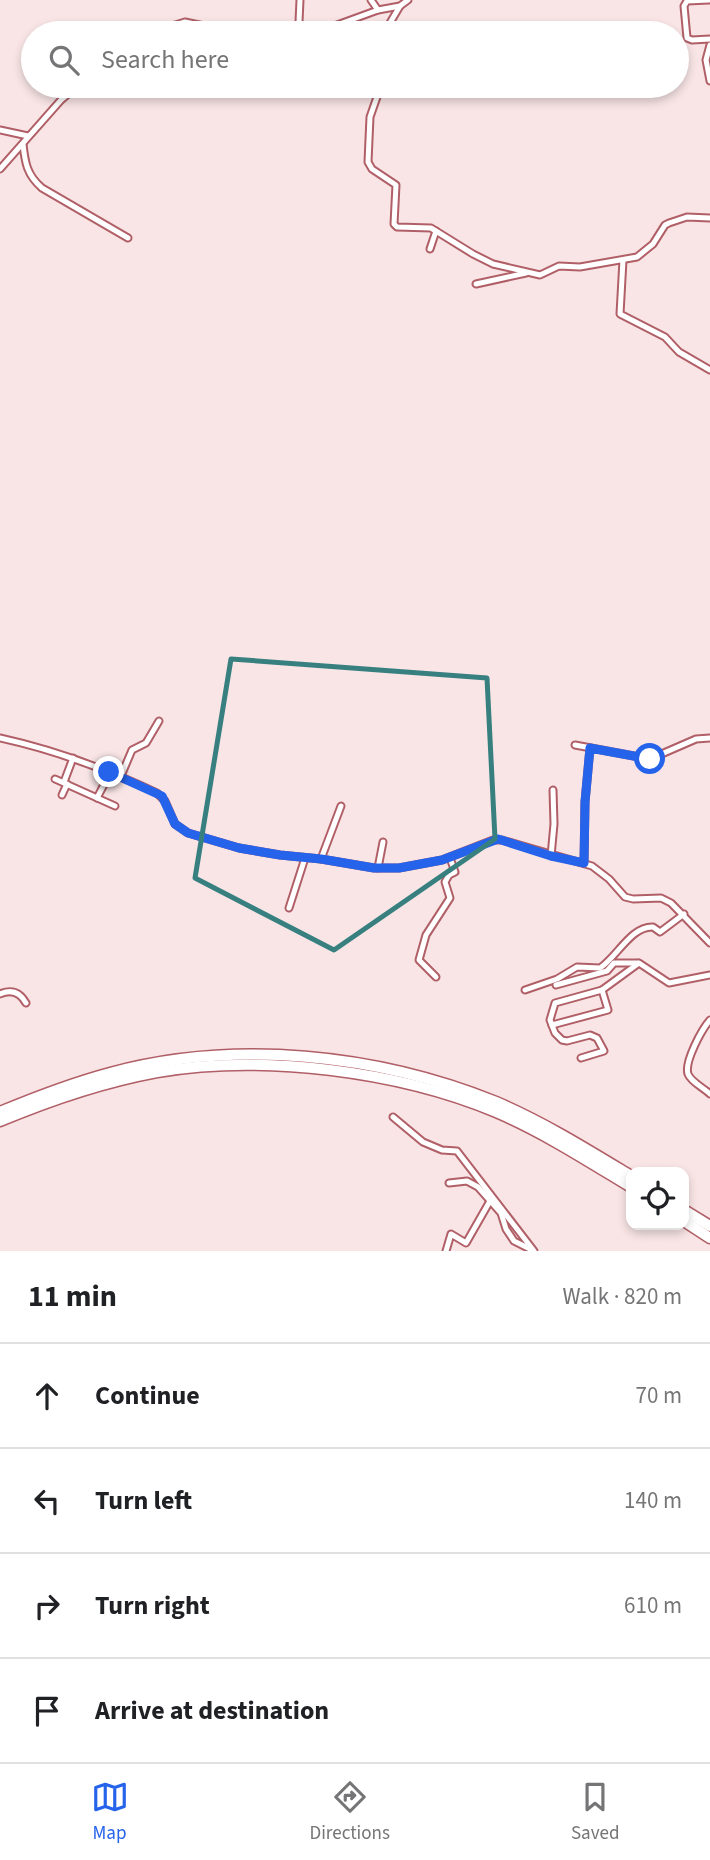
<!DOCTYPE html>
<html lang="en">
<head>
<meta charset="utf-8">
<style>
	:root { --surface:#fff; --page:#f2f2f2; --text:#202124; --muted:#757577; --line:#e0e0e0; --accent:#2563eb }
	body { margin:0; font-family:"Source Sans 3",sans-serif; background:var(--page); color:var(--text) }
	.controls { position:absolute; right:21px; bottom:21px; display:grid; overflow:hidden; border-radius:14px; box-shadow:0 4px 10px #0003 }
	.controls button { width:63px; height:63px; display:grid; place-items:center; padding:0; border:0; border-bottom:2px solid var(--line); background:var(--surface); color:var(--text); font:35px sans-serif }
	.stop { position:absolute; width:21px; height:21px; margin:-16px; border:5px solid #2563eb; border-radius:50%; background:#fff }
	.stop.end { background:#2563eb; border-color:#fff; box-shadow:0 2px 7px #0008 }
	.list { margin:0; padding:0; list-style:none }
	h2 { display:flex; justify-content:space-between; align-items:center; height:91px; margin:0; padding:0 28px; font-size:30px }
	h2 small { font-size:23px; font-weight:400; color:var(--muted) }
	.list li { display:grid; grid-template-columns:46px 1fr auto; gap:21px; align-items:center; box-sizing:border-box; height:105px; padding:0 28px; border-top:2px solid var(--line) }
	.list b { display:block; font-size:26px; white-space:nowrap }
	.list em { font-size:23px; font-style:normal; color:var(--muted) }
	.icon { flex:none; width:38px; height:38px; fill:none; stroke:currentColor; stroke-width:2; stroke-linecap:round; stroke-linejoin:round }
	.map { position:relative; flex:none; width:710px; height:1251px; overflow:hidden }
	.search { position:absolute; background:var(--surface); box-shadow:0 4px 10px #0003; left:21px; right:21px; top:21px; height:77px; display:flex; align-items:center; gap:18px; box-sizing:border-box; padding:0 24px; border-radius:38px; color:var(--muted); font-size:26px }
	.sheet { height:511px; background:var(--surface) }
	nav { display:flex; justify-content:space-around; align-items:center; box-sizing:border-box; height:98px; border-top:2px solid var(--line); background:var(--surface); font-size:19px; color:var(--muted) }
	nav a { display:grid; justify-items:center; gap:4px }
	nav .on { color:var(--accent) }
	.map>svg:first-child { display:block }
</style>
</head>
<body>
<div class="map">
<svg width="710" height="1251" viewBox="0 0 710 1251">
	<rect width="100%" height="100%" fill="#f9e5e6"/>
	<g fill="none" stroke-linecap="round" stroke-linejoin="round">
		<g stroke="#b15f67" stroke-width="9">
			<g id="minor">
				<polyline points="300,0 299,22 305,33"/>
				<polyline points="371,0 378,10"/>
				<polyline points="709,0 687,1 684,6 687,38 692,40 710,39"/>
				<polyline points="149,33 185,22 238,33"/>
				<polyline points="315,33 378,10 400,6 408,0"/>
				<polyline points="384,33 400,6"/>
				<polyline points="710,45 706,60 710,81"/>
				<polyline points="375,86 377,97 370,117 368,162 372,169 396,185 394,224 397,227 431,228 473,254 493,264 540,275 559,266 580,267 637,257 653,244 665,225 669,223 687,217 710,218"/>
				<polyline points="0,130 28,136"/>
				<path d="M23,144C25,163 27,175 42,188L128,238"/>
				<polyline points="0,169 61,100 77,86"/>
				<polyline points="430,249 436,231"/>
				<polyline points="623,260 620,314 665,337 679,352 710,370"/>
				<polyline points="476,284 526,273"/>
				<path d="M0,738C55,750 106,769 157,793L165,801L175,824L188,833L239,848L280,855L321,859L374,868H399L442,860L493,840H502L592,866L609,879L625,897L633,899L661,898L671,903L710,943"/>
				<polyline points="575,745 650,759 696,739 710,738"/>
				<polyline points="121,776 132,750 146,743 159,721"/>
				<polyline points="55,779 115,806"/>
				<polyline points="64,782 73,758"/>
				<polyline points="62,795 67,784"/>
				<polyline points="97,798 110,773"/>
				<polyline points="551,856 554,824 553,790"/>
				<polyline points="321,859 341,806"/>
				<polyline points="584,863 585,802 590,748"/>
				<polyline points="378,868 383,842"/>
				<polyline points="289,908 305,858"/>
				<polyline points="436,977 419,960 426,935 450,898 445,882 449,875 455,872 450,858"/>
				<polyline points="556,985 607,971 614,963 638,963"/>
				<path d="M525,990L557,979L577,967L600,968C617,957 631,926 653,927L660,932L684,914"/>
				<path d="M0,994C11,989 20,992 26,1003"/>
				<path d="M710,1020C702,1029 684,1062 688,1074C691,1082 704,1088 710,1094"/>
				<polyline points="552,1025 608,1010 602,990"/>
				<polyline points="581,1058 604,1051 597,1038 590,1035 567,1041 562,1040 555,1033 550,1020 555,1003 602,990 639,963 669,983 710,975"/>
				<polyline points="393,1117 423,1142 442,1150 457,1151 534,1251"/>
				<polyline points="449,1183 467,1181 478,1187 501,1213 506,1229 514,1241 532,1250"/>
				<polyline points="446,1251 451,1234 466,1243 490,1201"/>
			</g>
		</g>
		<g stroke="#b15f67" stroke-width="13">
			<g id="motorway">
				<path d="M0,1112C36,1097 73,1083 110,1073C235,1039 377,1054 496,1102C543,1122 588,1150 631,1176"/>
				<path d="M0,1121C50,1100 103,1082 157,1072C263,1054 398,1071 496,1112C543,1132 588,1161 631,1187"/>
				<polyline points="684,1210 710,1226"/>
				<polyline points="684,1221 710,1238"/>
			</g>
		</g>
		<use href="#minor" stroke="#fff" stroke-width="5"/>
		<use href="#motorway" stroke="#fff" stroke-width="10"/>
	</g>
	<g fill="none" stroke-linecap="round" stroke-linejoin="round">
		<polyline stroke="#2563eb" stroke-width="9" points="109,772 162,796 175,824 188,833 239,848 280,855 321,859 374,868 399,868 442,860 498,839 551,856 584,863 585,802 590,748 650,759"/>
	</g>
	<path fill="none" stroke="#37807f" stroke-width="5" stroke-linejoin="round" d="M231,659L487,678L495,839L334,950L195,878Z"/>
</svg>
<div class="controls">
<button><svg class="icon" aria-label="locate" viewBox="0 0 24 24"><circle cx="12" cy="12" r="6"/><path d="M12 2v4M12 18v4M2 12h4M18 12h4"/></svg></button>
</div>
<div class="stop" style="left:650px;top:759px"></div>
<div class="stop end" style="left:109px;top:772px"></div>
<div class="search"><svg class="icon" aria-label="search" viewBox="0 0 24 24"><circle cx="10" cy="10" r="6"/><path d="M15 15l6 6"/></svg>Search here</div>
</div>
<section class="sheet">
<h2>11 min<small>Walk · 820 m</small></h2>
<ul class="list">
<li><svg class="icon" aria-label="ahead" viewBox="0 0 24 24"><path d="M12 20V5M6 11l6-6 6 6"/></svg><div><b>Continue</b></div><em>70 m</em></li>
<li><svg class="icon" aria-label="left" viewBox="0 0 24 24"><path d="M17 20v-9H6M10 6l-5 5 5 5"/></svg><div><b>Turn left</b></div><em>140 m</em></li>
<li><svg class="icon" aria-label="right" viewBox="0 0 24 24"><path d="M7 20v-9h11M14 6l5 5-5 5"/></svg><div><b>Turn right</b></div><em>610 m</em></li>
<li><svg class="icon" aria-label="arrive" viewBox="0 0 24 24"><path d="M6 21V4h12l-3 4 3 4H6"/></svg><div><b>Arrive at destination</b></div></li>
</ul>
</section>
<nav>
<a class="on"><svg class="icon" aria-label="map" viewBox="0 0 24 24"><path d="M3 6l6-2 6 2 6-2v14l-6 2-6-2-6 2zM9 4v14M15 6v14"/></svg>Map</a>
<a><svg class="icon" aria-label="directions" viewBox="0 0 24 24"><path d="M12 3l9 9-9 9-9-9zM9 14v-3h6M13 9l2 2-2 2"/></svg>Directions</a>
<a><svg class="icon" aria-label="saved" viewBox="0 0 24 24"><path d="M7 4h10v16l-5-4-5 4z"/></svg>Saved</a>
</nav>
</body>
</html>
